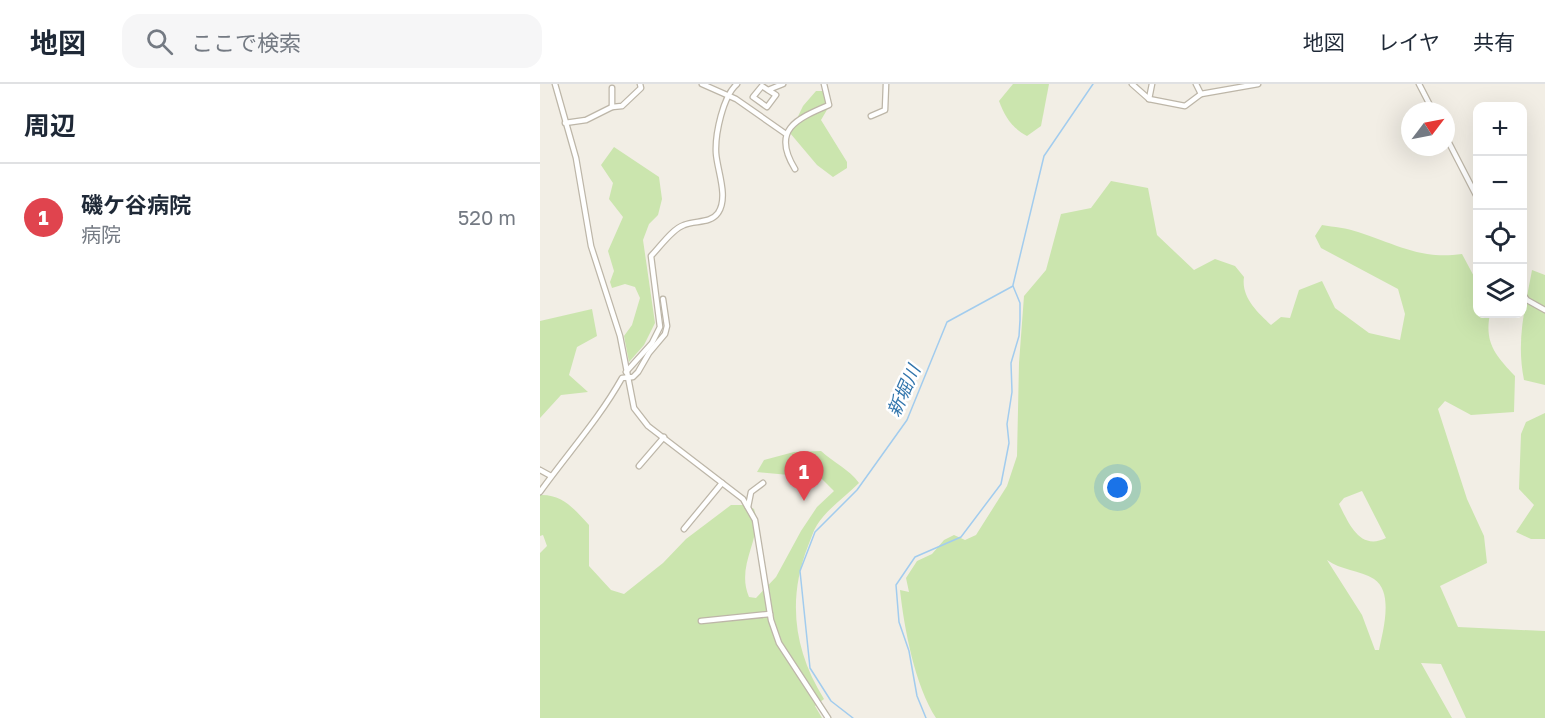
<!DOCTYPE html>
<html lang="ja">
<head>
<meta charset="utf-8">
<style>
	:root { --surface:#fff; --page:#f6f6f7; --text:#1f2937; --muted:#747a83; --line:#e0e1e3; --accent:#d93025 }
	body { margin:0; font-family:"Golos Text","Noto Sans JP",sans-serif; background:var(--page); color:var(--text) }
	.controls { position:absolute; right:18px; top:18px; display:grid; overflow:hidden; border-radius:12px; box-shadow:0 6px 24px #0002 }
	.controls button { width:54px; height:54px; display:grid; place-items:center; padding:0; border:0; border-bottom:2px solid var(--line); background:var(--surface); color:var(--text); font:30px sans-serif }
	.compass { position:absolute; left:861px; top:18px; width:54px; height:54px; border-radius:50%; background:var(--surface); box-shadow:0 6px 24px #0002; rotate:58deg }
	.you { position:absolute; left:578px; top:404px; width:21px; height:21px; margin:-15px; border:4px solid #fff; border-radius:50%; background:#1a73e8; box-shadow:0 0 0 9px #1a73e833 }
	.badge { display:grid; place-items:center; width:39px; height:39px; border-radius:50%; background:var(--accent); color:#fff; font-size:20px; font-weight:700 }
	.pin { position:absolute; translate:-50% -50px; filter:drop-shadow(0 2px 3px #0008) }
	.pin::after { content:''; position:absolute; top:32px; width:21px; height:18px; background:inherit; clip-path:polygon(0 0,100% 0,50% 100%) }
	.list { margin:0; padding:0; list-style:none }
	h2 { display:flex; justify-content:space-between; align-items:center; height:78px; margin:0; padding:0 24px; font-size:26px }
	h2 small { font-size:20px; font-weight:400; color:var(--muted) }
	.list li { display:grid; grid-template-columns:39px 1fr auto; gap:18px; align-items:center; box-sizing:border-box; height:108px; padding:0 24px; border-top:2px solid var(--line) }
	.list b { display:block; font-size:22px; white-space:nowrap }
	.list p { margin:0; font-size:20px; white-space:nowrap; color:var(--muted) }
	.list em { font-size:20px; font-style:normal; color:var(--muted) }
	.icon { flex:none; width:33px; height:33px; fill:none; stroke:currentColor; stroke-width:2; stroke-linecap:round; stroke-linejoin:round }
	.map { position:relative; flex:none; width:1005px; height:634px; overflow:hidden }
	header { display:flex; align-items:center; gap:36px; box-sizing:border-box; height:84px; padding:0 30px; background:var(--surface); border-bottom:2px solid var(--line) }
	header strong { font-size:28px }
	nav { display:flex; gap:33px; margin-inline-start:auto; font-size:21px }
	.search { width:420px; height:54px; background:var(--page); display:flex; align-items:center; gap:15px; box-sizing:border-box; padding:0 21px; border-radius:18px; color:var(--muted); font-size:22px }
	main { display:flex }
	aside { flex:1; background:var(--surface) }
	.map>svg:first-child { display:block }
</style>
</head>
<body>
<header>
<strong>地図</strong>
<div class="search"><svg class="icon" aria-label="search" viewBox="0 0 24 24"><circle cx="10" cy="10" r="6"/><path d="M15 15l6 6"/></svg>ここで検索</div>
<nav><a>地図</a><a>レイヤ</a><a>共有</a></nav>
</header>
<main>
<aside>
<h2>周辺<small></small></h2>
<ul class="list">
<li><span class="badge" style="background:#e0444e">1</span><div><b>磯ケ谷病院</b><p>病院</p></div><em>520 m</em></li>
</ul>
</aside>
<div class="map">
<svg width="1005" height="634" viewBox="0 0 1005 634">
	<rect width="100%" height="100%" fill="#f2eee5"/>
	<g fill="#cbe5ae" fill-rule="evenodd">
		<path d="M473,0H509L501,42L487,52C472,44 465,33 459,17Z"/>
		<polygon points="276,7 283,7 288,24 281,36 307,78 307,84 293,93 277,81 250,49 263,22"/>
		<polygon points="74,63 119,93 122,115 118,131 109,140 103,156 115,239 104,261 89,278 84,252 92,241 100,214 95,203 85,200 72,204 70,198 74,187 68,167 83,133 69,115 73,99 61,81"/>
		<path d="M571,97L608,104L617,151L654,186L675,175L695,182L704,193C701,213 717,228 731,241L741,233L750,234L759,206L782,197L795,224L829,249L860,256L865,230L858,205L781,164L775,152L782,141C794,143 807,144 818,148C856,160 880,176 922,170L937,198L938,230H950C944,259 956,272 975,292L974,328L931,331L905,317L898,325L927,415L944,452L947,479L900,502L918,543L1005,547V634H926L901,580L881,579L912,634H396C375,602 364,544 360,506L369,508L366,494L377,477L392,470L404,456L414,451L425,456L436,451L467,402L477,372L479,279L484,212L506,186L521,130L551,124ZM822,407L846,454C820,467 809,440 799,420L804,414ZM787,476C800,486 820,486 834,495C854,508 843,547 839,566H835L822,531Z"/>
		<path d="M992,186L1005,191V301L984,296C976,256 985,225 992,186Z"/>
		<polygon points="52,225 57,252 37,263 29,291 48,308 21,311 0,334 0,237"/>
		<polygon points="1005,329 1005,455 991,455 976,448 994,421 979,405 981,350 986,338"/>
		<path d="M281,367C294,379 309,385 319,399C306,412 287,425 277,441C273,447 271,455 268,462C247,516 254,567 284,615L275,622L282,634H0V469L7,462L3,451L0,452V411C23,410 35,426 49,441V482L71,506L84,510L123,479L146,455L191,421H206L214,425C224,454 195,480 209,513L216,514L236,493L261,447L277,423L294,407L281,394L217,388L224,376L254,368Z"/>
	</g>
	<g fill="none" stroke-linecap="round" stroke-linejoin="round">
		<g stroke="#a2ccee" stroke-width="1.5">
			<polyline points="473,201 504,72 553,0"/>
			<polyline points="313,634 291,617 270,584 260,487 275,448 317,406 367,336 407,238 473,202"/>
			<polyline points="386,634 377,612 369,567 359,538 356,501 375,473 421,453 461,400 469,359 467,340 472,308 471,279 479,252 480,236 480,219 473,202"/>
		</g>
		<g stroke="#bdb6a8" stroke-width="7">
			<g id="minor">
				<polyline points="15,0 36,74 51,162 80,252 94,324 108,342 203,415 215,436 231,536 239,559 288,634"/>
				<polyline points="162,0 196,15 246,50"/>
				<polyline points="592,0 609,15 645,22 661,10 718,0"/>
				<polyline points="656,0 661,10"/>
				<polyline points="879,0 893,27"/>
				<polyline points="72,4 72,23"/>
				<polyline points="228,6 236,11 227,23 213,13 222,2 228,6 243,0"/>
				<polyline points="609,15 612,0"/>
				<polyline points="331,32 345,26 346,0"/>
				<polyline points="25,39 46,36 72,23 82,22 101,4 100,0"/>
				<polyline points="906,53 938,115"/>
				<path d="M255,85C231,46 256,35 289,21L284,0"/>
				<polyline points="982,209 987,216 1005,226"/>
				<path d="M86,288L112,259L120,243L111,172C120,163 132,145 144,141C155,136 170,140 178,129C189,113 177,86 176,69C175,50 183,12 197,0"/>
				<polyline points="99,382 124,353"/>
				<polyline points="0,386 11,392"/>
				<path d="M0,408C28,369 59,335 82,294L93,293L98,288L109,269L125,250L127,242L123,215"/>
				<polyline points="208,423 211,408 223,399"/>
				<polyline points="144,445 182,399"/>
				<polyline points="161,537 230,530"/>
			</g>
		</g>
		<use href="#minor" stroke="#fff" stroke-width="4.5"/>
	</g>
	<g text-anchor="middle" stroke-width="5" stroke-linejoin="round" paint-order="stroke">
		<g font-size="18" font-style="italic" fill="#3175ac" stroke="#fff">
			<text transform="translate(364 307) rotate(-66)" y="6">新堀川</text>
		</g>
	</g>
</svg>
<div class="controls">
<button>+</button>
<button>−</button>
<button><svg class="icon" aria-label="locate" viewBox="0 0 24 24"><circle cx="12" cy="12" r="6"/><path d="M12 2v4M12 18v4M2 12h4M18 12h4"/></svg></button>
<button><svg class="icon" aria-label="layers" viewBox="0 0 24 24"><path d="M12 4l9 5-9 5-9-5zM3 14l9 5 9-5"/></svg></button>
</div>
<svg class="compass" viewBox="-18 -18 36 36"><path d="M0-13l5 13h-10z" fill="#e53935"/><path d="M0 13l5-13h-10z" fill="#747a83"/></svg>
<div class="you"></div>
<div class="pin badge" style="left:264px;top:417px;background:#e0444e">1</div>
</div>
</main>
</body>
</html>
